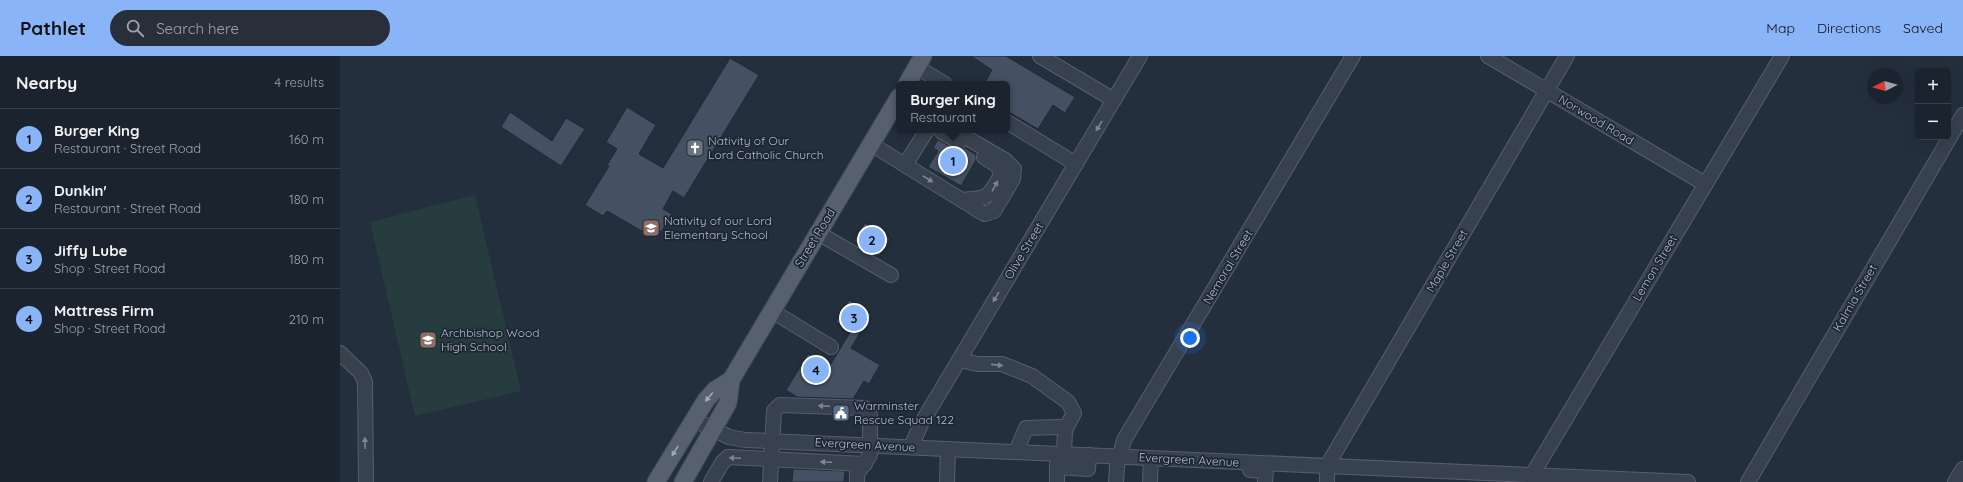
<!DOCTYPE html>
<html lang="en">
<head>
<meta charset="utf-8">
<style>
	:root { --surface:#1b232e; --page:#282f3a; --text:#f1f3f6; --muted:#a0a4aa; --line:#39404a; --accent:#8ab4f8 }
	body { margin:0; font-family:Quicksand,sans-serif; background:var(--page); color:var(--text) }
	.controls { position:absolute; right:12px; top:12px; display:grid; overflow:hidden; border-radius:6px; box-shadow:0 4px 16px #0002 }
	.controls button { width:36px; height:36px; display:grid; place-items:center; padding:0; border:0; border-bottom:1px solid var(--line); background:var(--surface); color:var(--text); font:20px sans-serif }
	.compass { position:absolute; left:1527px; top:12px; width:36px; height:36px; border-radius:50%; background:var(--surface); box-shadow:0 4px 16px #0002; rotate:264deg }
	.you { position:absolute; left:850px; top:282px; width:14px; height:14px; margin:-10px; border:3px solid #fff; border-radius:50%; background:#1a73e8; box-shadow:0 0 0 6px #1a73e833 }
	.badge { display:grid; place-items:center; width:26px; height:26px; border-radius:50%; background:var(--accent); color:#111; font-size:13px; font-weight:700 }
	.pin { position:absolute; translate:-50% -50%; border:2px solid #fff; box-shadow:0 1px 4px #0006 }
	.popup { position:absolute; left:556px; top:25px; width:114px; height:52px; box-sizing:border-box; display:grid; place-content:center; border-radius:6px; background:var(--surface); filter:drop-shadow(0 1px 3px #0005); font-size:13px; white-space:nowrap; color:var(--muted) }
	.popup b { font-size:15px; color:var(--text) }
	.popup::after { content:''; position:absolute; left:50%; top:100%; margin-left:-8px; border:8px solid transparent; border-top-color:var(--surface) }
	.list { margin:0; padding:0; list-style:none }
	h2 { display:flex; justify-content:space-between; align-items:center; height:52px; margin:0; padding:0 16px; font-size:17px }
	h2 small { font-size:13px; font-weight:400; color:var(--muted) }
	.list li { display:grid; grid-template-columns:26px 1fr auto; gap:12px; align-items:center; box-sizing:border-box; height:60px; padding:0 16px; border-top:1px solid var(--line) }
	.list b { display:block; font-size:15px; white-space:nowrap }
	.list p { margin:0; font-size:13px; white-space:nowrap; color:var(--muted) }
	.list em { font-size:13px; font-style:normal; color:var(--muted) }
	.icon { flex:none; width:22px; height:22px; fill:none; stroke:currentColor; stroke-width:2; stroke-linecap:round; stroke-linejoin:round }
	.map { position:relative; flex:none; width:1623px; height:426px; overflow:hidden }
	header { display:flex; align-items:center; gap:24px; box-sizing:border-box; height:56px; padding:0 20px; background:var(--accent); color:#111 }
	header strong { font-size:19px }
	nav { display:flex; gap:22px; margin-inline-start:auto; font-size:14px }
	.search { width:280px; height:36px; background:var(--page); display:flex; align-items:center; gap:10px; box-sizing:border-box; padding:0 14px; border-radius:22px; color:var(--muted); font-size:15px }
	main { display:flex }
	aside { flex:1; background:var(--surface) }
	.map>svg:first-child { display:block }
</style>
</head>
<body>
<header>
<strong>Pathlet</strong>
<div class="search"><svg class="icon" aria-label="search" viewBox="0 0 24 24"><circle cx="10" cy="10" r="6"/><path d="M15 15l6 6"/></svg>Search here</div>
<nav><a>Map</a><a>Directions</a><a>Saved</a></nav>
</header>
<main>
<aside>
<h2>Nearby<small>4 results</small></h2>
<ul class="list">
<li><span class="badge">1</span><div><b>Burger King</b><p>Restaurant · Street Road</p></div><em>160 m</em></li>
<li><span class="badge">2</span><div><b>Dunkin'</b><p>Restaurant · Street Road</p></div><em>180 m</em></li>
<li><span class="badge">3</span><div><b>Jiffy Lube</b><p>Shop · Street Road</p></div><em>180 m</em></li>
<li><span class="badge">4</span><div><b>Mattress Firm</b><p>Shop · Street Road</p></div><em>210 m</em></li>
</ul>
</aside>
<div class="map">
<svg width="1623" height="426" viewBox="0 0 1623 426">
	<rect width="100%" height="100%" fill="#242f3e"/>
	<polygon fill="#263c3f" points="135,139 181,335 75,360 30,166"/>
	<g fill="#455162" stroke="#1f2835">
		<polygon points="631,0 666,0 735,41 725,57 713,49 698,73 667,55 667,28 644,28 652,14"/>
		<polygon points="390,2 419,19 344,142 333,135 323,153 332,158 321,176 311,171 307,178 267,155 263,160 245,149 269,110 267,109 277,93 266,86 287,51 316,69 299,98 323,112"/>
		<polygon points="170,56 212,85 226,62 245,73 221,110 161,71"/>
		<polygon points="598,84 615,93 619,94 625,92 636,99 636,104 621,130 588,111 598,95 593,92"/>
		<polygon points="525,167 550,183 539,200 514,185"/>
		<polygon points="509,244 531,258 511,292 540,309 529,328 524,325 513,343 457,341 446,334 468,298 489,311 511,275 496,266"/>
		<polygon points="453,413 505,415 504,426 452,426"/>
	</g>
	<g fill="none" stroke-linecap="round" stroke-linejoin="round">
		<g stroke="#565f6c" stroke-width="16">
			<g id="minor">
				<polyline points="700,0 774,44"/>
				<polyline points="1148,0 1365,128"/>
				<polyline points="577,11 605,28"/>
				<polyline points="667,66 736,108"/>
				<polyline points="602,74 602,76 619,86"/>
				<polyline points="531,88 641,156 645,158 654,155 673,123 674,113 665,104 613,74"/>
				<polyline points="565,109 587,74"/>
				<path d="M622,144C649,142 648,142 661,119L658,110L644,101"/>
				<polyline points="478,177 551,219"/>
				<polyline points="432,255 491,291"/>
				<polyline points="0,297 21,317 25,326 26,426"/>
				<polyline points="619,304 638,308 662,308 692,320 728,346 734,357 725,374"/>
				<polyline points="355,364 389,381 405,384 1348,426"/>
				<polyline points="571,391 581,368 800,0"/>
				<polyline points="676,396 686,372 720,371 725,374 724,398 718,400 717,411 748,413 749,399"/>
				<polyline points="910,414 926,415 925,426"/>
				<polyline points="371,426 382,407 388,401 525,408"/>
				<polyline points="430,426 434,355 440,349 525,352 530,359 530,399 517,418 517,426"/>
				<polyline points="607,426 608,393"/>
				<polyline points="717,426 717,411"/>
				<polyline points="776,426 777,410 784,384 1013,0"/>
				<polyline points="810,426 811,402"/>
				<polyline points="987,426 987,410 1227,0"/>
				<polyline points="1192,426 1192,419 1442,0"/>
				<polyline points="1408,426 1623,59"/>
				<polyline points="1615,426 1623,413"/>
			</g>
		</g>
		<g stroke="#414a57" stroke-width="19">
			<g id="major">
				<polyline points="567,28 583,0"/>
				<polyline points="316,426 366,344 375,334 391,324"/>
				<polyline points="343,426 388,347 391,324 559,41"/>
			</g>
		</g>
		<use href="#minor" stroke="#38414e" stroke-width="14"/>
		<use href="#major" stroke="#56606e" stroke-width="17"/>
	</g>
	<defs><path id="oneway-solid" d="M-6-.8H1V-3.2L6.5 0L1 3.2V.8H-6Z"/></defs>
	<g fill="#7c8592">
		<use href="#oneway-solid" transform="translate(759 70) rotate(121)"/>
		<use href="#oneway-solid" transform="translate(588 123) rotate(32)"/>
		<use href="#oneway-solid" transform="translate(655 130) rotate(-61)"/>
		<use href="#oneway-solid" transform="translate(656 241) rotate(121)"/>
		<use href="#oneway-solid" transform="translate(657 309) rotate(6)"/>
		<use href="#oneway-solid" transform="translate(484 350) rotate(-178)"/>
		<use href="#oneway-solid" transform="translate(25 387) rotate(-91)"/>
		<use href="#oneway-solid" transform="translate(395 402) rotate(-178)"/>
		<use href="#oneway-solid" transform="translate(486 406) rotate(-177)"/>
	</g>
	<g fill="#a1aab7">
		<use href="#oneway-solid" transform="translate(369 341) rotate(130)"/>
		<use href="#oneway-solid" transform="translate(335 395) rotate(122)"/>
	</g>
	<defs>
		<g id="church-square" transform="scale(0.9)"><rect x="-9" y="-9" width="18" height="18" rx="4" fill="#6b7280" stroke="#1d2633"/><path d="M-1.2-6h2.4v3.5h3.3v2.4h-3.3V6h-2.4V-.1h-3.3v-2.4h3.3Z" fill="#fff"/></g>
		<g id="school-square" transform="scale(0.9)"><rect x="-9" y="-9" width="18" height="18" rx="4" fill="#8d6e63" stroke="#1d2633"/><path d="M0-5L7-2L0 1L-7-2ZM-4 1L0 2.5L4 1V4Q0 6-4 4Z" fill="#fff"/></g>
		<g id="civic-square" transform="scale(0.9)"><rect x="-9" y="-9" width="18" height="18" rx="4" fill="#5c6f8a" stroke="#1d2633"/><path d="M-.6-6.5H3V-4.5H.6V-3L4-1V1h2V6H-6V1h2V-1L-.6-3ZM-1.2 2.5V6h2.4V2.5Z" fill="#fff"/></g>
	</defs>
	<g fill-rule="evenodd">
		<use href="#church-square" x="355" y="92"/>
		<use href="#school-square" x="311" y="172"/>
		<use href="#school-square" x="88" y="284"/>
		<use href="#civic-square" x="501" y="357"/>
	</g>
	<g text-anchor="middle" stroke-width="3.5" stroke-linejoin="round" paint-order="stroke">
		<g font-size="12" fill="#b4bcc9" stroke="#1d2633">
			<text transform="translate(1256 64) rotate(31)" y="4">Norwood Road</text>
			<text transform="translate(475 182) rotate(-59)" y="4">Street Road</text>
			<text transform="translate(684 195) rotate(-59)" y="4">Olive Street</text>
			<text transform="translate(1107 205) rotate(-60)" y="4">Maple Street</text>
			<text transform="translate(888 211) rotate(-59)" y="4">Nemoral Street</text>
			<text transform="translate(1315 212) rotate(-59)" y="4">Lemon Street</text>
			<text transform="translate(1515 242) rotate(-60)" y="4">Kalmia Street</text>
			<text transform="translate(525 389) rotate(3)" y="4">Evergreen Avenue</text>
			<text transform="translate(849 404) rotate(3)" y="4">Evergreen Avenue</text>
		</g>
		<g font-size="12" fill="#b4bcc9" stroke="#1d2633" text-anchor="start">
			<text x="368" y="89">Nativity of Our<tspan x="368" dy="14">Lord Catholic Church</tspan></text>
			<text x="324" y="169">Nativity of our Lord<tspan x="324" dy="14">Elementary School</tspan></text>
			<text x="101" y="281">Archbishop Wood<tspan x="101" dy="14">High School</tspan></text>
			<text x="514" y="354">Warminster<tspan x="514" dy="14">Rescue Squad 122</tspan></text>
		</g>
	</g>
</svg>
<div class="controls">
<button>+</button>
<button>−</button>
</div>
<svg class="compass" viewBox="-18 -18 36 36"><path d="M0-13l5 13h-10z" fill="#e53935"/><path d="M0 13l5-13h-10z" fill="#a0a4aa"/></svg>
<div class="you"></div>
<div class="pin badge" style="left:613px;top:105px">1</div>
<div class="popup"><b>Burger King</b>Restaurant</div>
<div class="pin badge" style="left:532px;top:184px">2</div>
<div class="pin badge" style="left:514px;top:262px">3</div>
<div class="pin badge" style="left:476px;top:314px">4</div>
</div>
</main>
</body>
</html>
